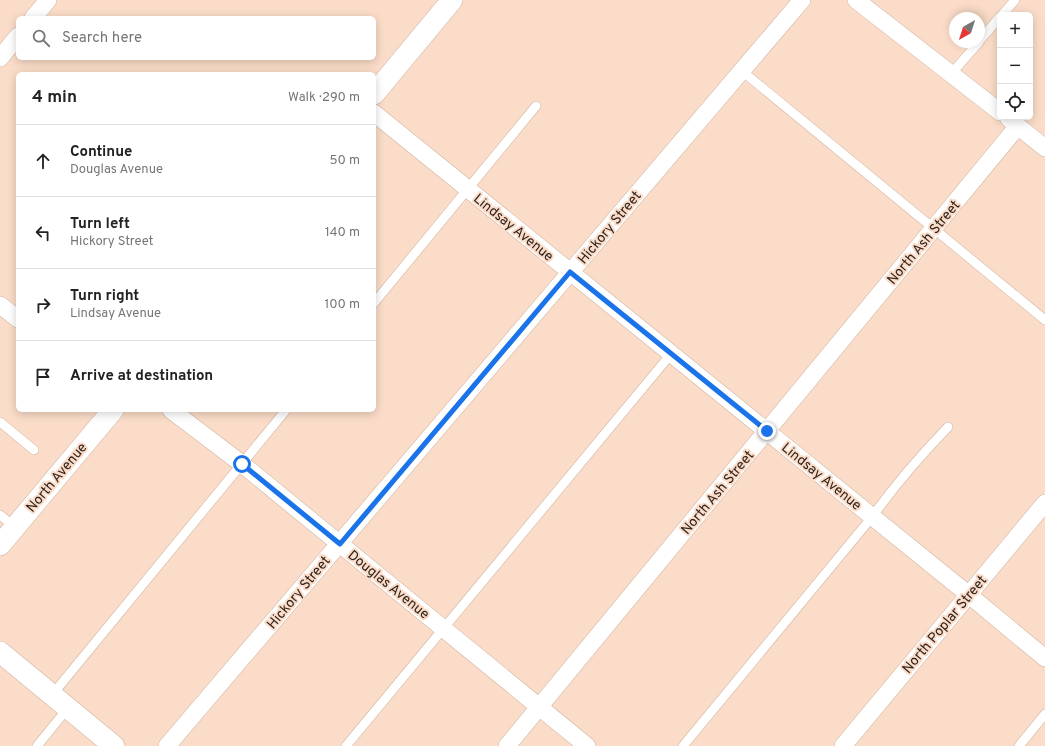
<!DOCTYPE html>
<html lang="en">
<head>
<meta charset="utf-8">
<style>
	:root { --surface:#fff; --page:#f6f6f6; --text:#222; --muted:#767676; --line:#e0e0e0 }
	body { margin:0; font-family:Overpass,sans-serif; background:var(--page); color:var(--text) }
	.controls { position:absolute; right:12px; top:12px; display:grid; overflow:hidden; border-radius:6px; box-shadow:0 2px 10px #0003 }
	.controls button { width:36px; height:36px; display:grid; place-items:center; padding:0; border:0; border-bottom:1px solid var(--line); background:var(--surface); color:var(--text); font:20px sans-serif }
	.compass { position:absolute; left:949px; top:12px; width:36px; height:36px; border-radius:50%; background:var(--surface); box-shadow:0 2px 10px #0003; rotate:219deg }
	.stop { position:absolute; width:12px; height:12px; margin:-9px; border:3px solid #1a73e8; border-radius:50%; background:#fff }
	.stop.end { background:#1a73e8; border-color:#fff; box-shadow:0 1px 4px #0008 }
	.list { margin:0; padding:0; list-style:none }
	h2 { display:flex; justify-content:space-between; align-items:center; height:52px; margin:0; padding:0 16px; font-size:17px }
	h2 small { font-size:13px; font-weight:400; color:var(--muted) }
	.list li { display:grid; grid-template-columns:26px 1fr auto; gap:12px; align-items:center; box-sizing:border-box; height:72px; padding:0 16px; border-top:1px solid var(--line) }
	.list b { display:block; font-size:15px; white-space:nowrap }
	.list p { margin:0; font-size:13px; white-space:nowrap; color:var(--muted) }
	.list em { font-size:13px; font-style:normal; color:var(--muted) }
	.icon { flex:none; width:22px; height:22px; fill:none; stroke:currentColor; stroke-width:2; stroke-linecap:round; stroke-linejoin:round }
	.map { position:relative; flex:none; width:1045px; height:746px; overflow:hidden }
	.search { position:absolute; background:var(--surface); box-shadow:0 2px 10px #0003; left:16px; top:16px; width:360px; height:44px; display:flex; align-items:center; gap:10px; box-sizing:border-box; padding:0 14px; border-radius:6px; color:var(--muted); font-size:15px }
	.panel { position:absolute; background:var(--surface); box-shadow:0 2px 10px #0003; left:16px; top:72px; width:360px; height:340px; border-radius:6px }
	.map>svg:first-child { display:block }
</style>
</head>
<body>
<div class="map">
<svg width="1045" height="746" viewBox="0 0 1045 746">
	<rect width="100%" height="100%" fill="#fadcc8"/>
	<g fill="none" stroke-linecap="round" stroke-linejoin="round">
		<g stroke="#d0b3a0" stroke-width="10">
			<g id="service">
				<polyline points="1002,15 1015,0"/>
				<polyline points="979,41 1000,17"/>
				<polyline points="742,71 1045,320"/>
				<polyline points="951,74 979,42"/>
				<polyline points="374,303 536,106"/>
				<polyline points="0,422 34,450"/>
				<polyline points="0,515 15,527"/>
				<polyline points="52,695 286,410"/>
				<polyline points="37,746 68,708"/>
				<polyline points="346,746 671,354"/>
				<path d="M683,746L872,517C895,485 921,455 948,427"/>
				<polyline points="1019,746 1045,714"/>
			</g>
		</g>
		<g stroke="#d0b3a0" stroke-width="18">
			<g id="minor">
				<polyline points="856,0 1000,112"/>
				<polyline points="33,18 48,0"/>
				<polyline points="0,58 18,36"/>
				<polyline points="374,113 969,595 1045,658"/>
				<polyline points="1009,119 1045,148"/>
				<polyline points="0,305 18,319"/>
				<polyline points="171,410 242,464 587,746"/>
				<polyline points="167,746 802,0"/>
				<polyline points="507,746 1018,126"/>
				<polyline points="843,746 1045,503"/>
			</g>
		</g>
		<g stroke="#d0b3a0" stroke-width="22">
			<g id="tertiary">
				<polyline points="374,94 452,0"/>
				<polyline points="0,545 113,410"/>
				<polyline points="0,652 114,746"/>
			</g>
		</g>
		<use href="#service" stroke="#fff" stroke-width="9"/>
		<use href="#minor" stroke="#fff" stroke-width="17"/>
		<use href="#tertiary" stroke="#fff" stroke-width="21"/>
	</g>
	<g fill="none" stroke-linecap="round" stroke-linejoin="round">
		<polyline stroke="#1a73e8" stroke-width="5" points="242,464 340,544 570,272 767,431"/>
	</g>
	<g text-anchor="middle" stroke-width="4" stroke-linejoin="round" paint-order="stroke">
		<g font-size="14" fill="#2f241d" stroke="#fadcc8">
			<text transform="translate(514 227) rotate(39)" y="5">Lindsay Avenue</text>
			<text transform="translate(609 227) rotate(-50)" y="5">Hickory Street</text>
			<text transform="translate(923 242) rotate(-50)" y="5">North Ash Street</text>
			<text transform="translate(822 476) rotate(39)" y="5">Lindsay Avenue</text>
			<text transform="translate(56 477) rotate(-50)" y="5">North Avenue</text>
			<text transform="translate(717 492) rotate(-50)" y="5">North Ash Street</text>
			<text transform="translate(389 584) rotate(39)" y="5">Douglas Avenue</text>
			<text transform="translate(298 592) rotate(-50)" y="5">Hickory Street</text>
			<text transform="translate(944 624) rotate(-50)" y="5">North Poplar Street</text>
		</g>
	</g>
</svg>
<div class="controls">
<button>+</button>
<button>−</button>
<button><svg class="icon" aria-label="locate" viewBox="0 0 24 24"><circle cx="12" cy="12" r="6"/><path d="M12 2v4M12 18v4M2 12h4M18 12h4"/></svg></button>
</div>
<svg class="compass" viewBox="-18 -18 36 36"><path d="M0-13l5 13h-10z" fill="#e53935"/><path d="M0 13l5-13h-10z" fill="#767676"/></svg>
<div class="stop" style="left:242px;top:464px"></div>
<div class="stop end" style="left:767px;top:431px"></div>
<div class="search"><svg class="icon" aria-label="search" viewBox="0 0 24 24"><circle cx="10" cy="10" r="6"/><path d="M15 15l6 6"/></svg>Search here</div>
<section class="panel">
<h2>4 min<small>Walk · 290 m</small></h2>
<ul class="list">
<li><svg class="icon" aria-label="ahead" viewBox="0 0 24 24"><path d="M12 20V5M6 11l6-6 6 6"/></svg><div><b>Continue</b><p>Douglas Avenue</p></div><em>50 m</em></li>
<li><svg class="icon" aria-label="left" viewBox="0 0 24 24"><path d="M17 20v-9H6M10 6l-5 5 5 5"/></svg><div><b>Turn left</b><p>Hickory Street</p></div><em>140 m</em></li>
<li><svg class="icon" aria-label="right" viewBox="0 0 24 24"><path d="M7 20v-9h11M14 6l5 5-5 5"/></svg><div><b>Turn right</b><p>Lindsay Avenue</p></div><em>100 m</em></li>
<li><svg class="icon" aria-label="arrive" viewBox="0 0 24 24"><path d="M6 21V4h12l-3 4 3 4H6"/></svg><div><b>Arrive at destination</b></div></li>
</ul>
</section>
</div>
</body>
</html>
